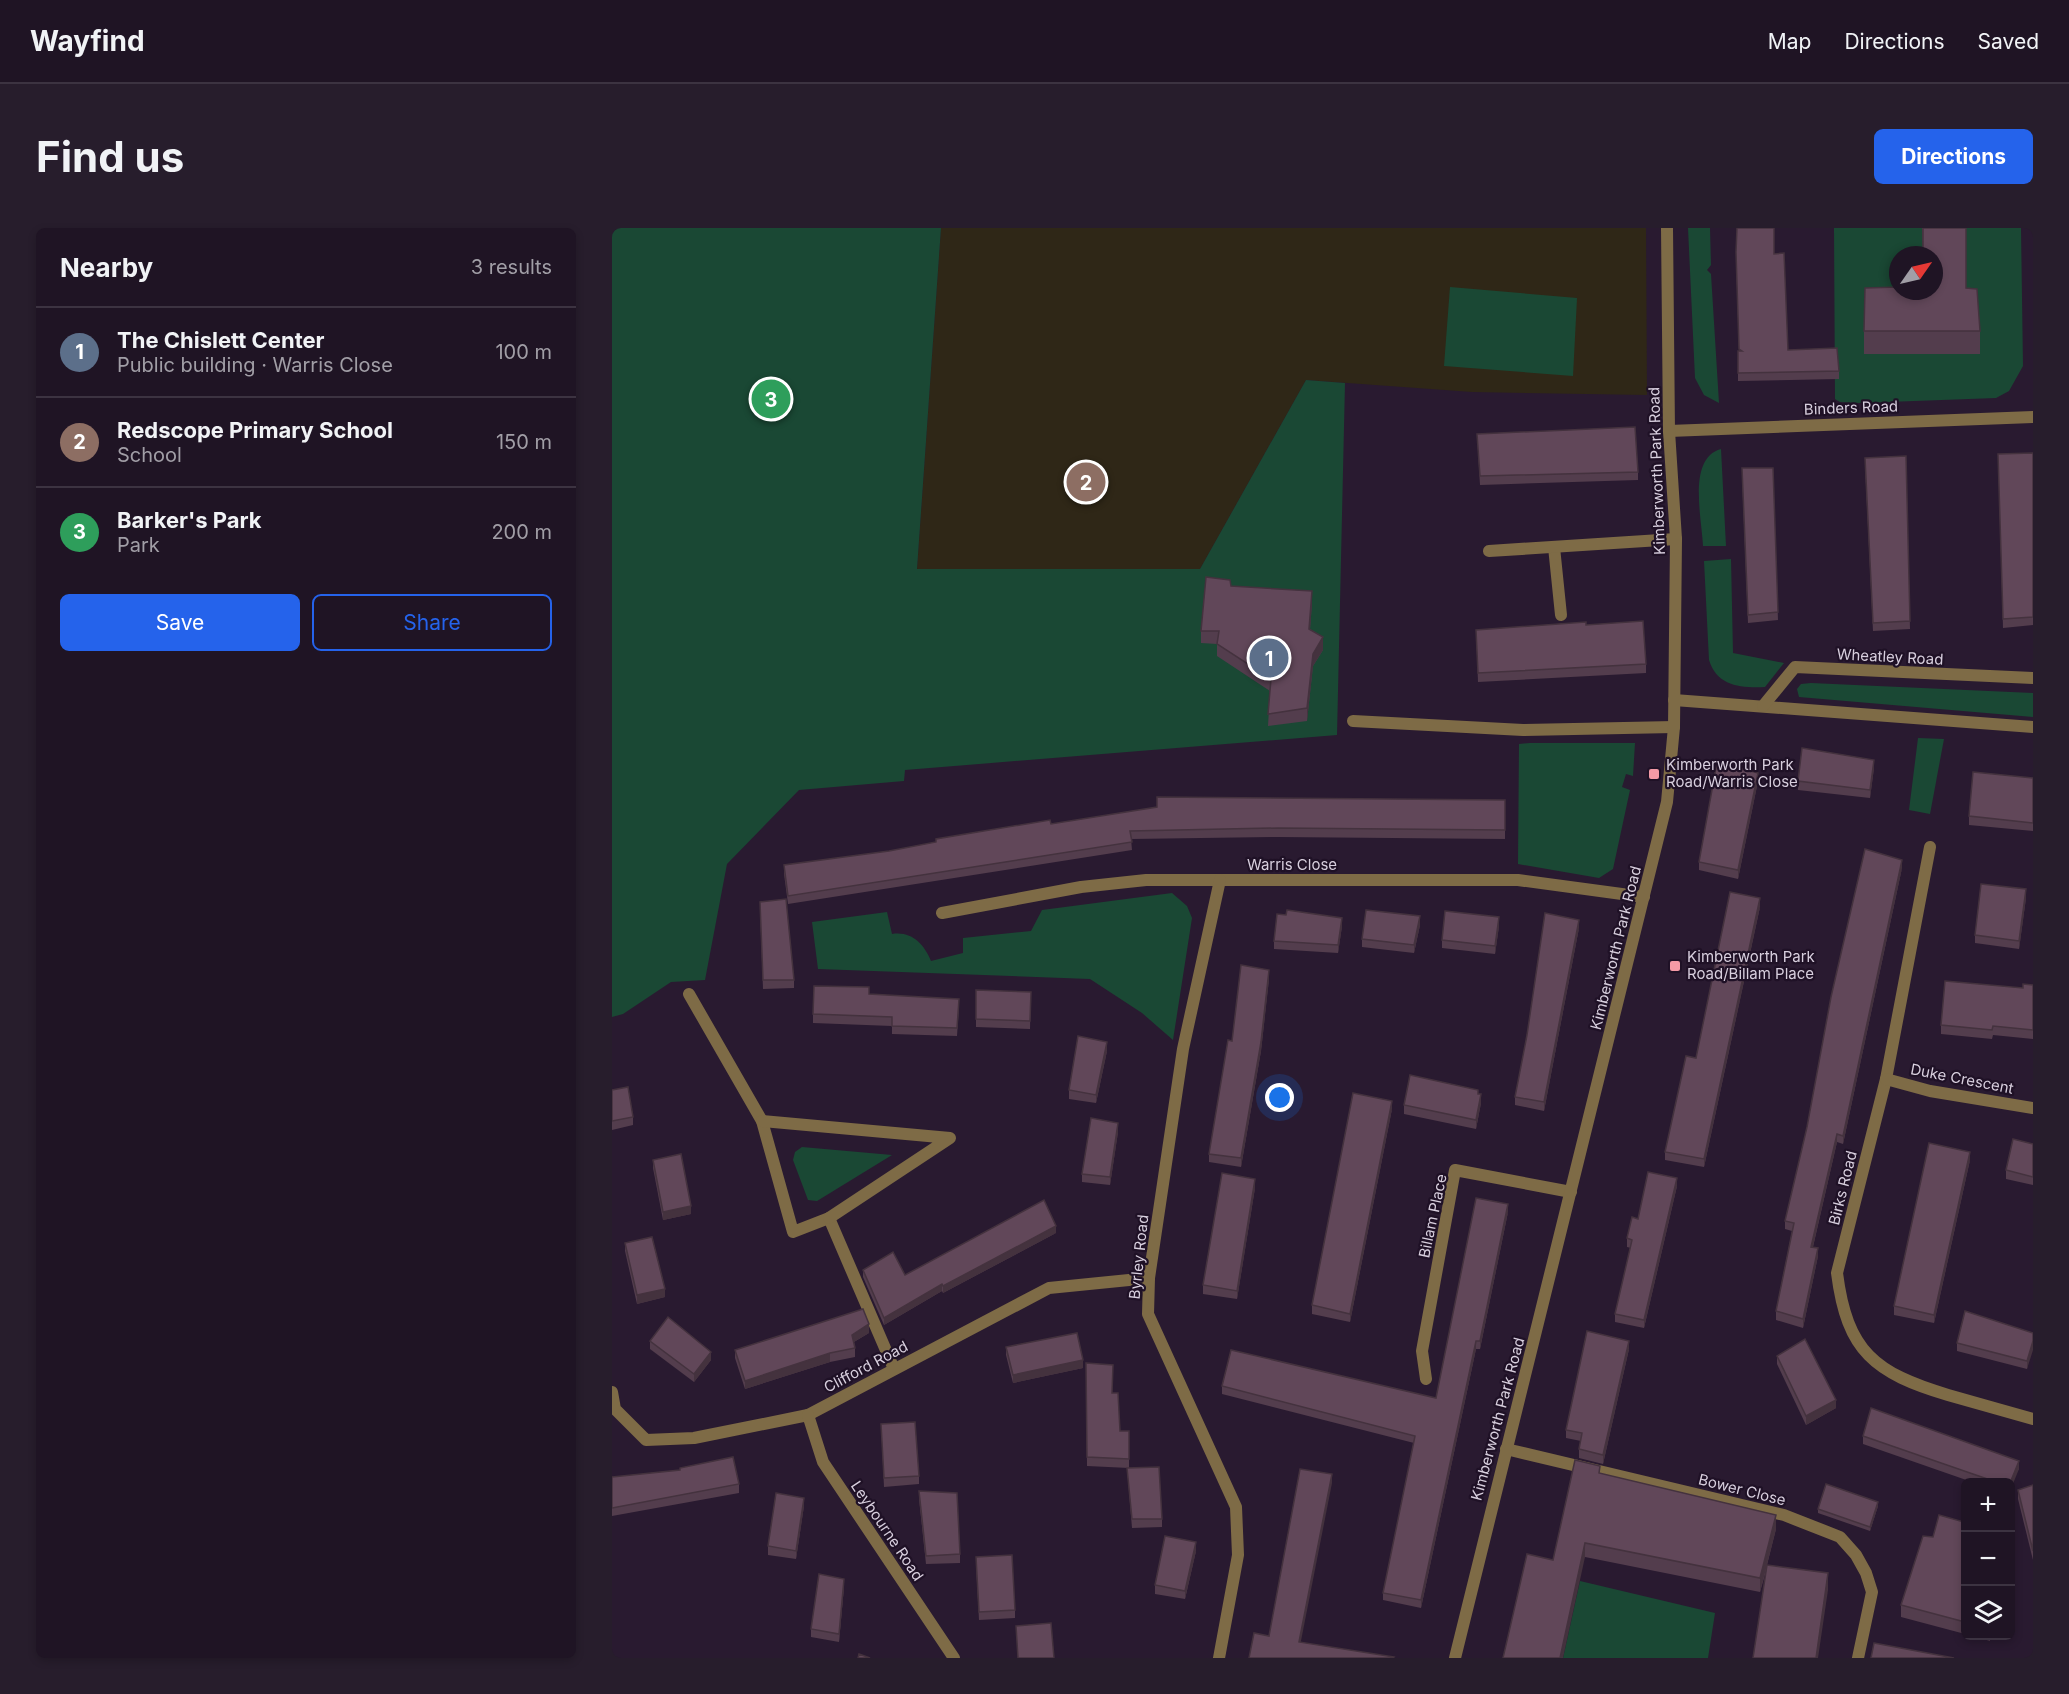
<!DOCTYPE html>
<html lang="en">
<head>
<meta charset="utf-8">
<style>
	:root { --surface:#1f1424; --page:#271d2c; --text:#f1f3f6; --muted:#a19ea6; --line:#3c3341; --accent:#2563eb }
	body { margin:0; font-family:Inter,sans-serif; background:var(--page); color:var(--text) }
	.controls { position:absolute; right:18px; bottom:18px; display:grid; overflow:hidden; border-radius:9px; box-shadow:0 3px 9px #0003 }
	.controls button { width:54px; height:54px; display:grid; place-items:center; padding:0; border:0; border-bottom:2px solid var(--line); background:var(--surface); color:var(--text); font:30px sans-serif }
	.compass { position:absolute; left:1277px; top:18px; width:54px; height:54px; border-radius:50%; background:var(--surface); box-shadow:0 3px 9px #0003; rotate:56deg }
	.you { position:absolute; left:668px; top:870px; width:21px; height:21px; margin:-15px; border:4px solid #fff; border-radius:50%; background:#1a73e8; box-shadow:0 0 0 9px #1a73e833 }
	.badge { display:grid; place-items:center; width:39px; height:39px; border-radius:50%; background:var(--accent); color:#fff; font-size:20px; font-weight:700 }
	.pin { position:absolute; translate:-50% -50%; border:3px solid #fff; box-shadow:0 2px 6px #0006 }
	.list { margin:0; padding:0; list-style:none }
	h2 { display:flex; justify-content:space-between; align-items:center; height:78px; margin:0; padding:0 24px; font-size:26px }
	h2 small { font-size:20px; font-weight:400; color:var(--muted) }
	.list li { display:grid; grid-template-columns:39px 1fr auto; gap:18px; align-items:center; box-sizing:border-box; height:90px; padding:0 24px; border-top:2px solid var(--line) }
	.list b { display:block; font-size:22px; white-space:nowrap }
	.list p { margin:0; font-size:20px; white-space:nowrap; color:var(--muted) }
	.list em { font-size:20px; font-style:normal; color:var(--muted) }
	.actions { display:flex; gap:12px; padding:18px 24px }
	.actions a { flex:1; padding:14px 0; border:2px solid var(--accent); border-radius:9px; text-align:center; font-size:21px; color:var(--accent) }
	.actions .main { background:var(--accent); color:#fff }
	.icon { flex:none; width:33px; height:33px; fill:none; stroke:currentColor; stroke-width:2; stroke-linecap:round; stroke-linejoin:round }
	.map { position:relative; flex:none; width:1421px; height:1430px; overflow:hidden; border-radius:9px }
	header { display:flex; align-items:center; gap:36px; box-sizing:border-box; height:84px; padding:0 30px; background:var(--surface); border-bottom:2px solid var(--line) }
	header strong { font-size:28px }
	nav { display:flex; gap:33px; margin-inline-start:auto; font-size:21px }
	.intro { display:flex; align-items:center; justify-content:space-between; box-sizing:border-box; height:144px; padding:0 36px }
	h1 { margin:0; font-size:42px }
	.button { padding:15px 27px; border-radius:9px; background:var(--accent); color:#fff; font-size:21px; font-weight:700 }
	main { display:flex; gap:36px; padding:0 36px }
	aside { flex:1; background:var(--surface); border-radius:9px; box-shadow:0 3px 9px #0003 }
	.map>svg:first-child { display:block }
</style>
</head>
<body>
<header>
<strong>Wayfind</strong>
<nav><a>Map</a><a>Directions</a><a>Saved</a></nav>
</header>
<div class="intro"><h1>Find us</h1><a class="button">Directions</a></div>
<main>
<aside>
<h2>Nearby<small>3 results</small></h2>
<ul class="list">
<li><span class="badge" style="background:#5c6f8a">1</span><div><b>The Chislett Center</b><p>Public building · Warris Close</p></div><em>100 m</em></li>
<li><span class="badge" style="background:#8d6e63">2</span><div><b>Redscope Primary School</b><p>School</p></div><em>150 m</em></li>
<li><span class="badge" style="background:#2e9e5b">3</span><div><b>Barker's Park</b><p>Park</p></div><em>200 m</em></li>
</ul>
<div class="actions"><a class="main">Save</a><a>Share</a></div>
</aside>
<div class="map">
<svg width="1421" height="1430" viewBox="0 0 1421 1430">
	<rect width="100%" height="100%" fill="#291a30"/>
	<polygon fill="#2f2717" points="329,0 1034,0 1035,167 860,164 694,152 588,341 305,341"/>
	<g fill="#1a4834" fill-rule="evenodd">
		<polygon points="0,0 329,0 305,341 588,341 694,152 733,155 725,507 293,542 292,553 187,562 115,636 93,752 59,754 11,786 0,789"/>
		<polygon points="1076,0 1098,0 1099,37 1095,42 1099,46 1107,175 1092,167 1083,150"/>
		<path d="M1222,0H1409L1411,138L1397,163L1384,170L1248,175L1228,174L1223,171ZM1286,27H1322V63H1286Z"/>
		<polygon points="838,59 965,70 961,148 832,138"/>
		<path d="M1109,221L1114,318H1091C1090,291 1075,230 1109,221Z"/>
		<path d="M1119,331L1121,425L1172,435L1153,459C1128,460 1105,458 1097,432L1092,333Z"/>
		<polygon points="1199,455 1421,465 1421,489 1187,469 1185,461 1189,456"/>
		<polygon points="1306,510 1332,511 1318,586 1297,582"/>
		<polygon points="918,515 1023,515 1021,548 1014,546 1010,559 1018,562 1001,641 987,650 906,636 907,516"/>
		<path d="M560,665L575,678L580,690L561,812L530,785L478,751L206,741L200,694L275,684L280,706C300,703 312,716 319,733L351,725V710L419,703L430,682Z"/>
		<polygon points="190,919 280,927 205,973 196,972 181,932 183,924"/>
		<polygon points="968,1353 1103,1385 1096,1430 951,1430"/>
	</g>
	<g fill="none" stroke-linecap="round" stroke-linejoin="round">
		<g stroke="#7e6b46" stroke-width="12">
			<polyline points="942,319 949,387"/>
			<polyline points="877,323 1064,311"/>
			<polyline points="741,493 911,502 1062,499"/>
			<polyline points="77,766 150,893 181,1004 217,990 282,1141"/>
			<polyline points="150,893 338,910 217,990"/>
		</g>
		<g stroke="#7e6b46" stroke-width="12">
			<polyline points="1057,203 1421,189"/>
			<polyline points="1062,472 1421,499"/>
			<polyline points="1151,478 1183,439 1421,450"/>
			<path d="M1318,619L1274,851L1225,1045C1235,1124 1263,1145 1336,1167C1364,1175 1393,1183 1421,1191"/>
			<polyline points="330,685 469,659 534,652 906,652 1032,669"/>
			<polyline points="1274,851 1318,863 1421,880"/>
			<polyline points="814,1151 810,1123 843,942 959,964"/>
			<polyline points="0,1164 3,1181 34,1212 82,1210 196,1187 437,1060 537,1050"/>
			<polyline points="196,1187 211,1234 342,1430"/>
			<polyline points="894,1221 1172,1287 1228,1309 1244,1327 1254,1345 1260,1364 1246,1430"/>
			<polyline points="607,1430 626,1327 624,1279 536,1086 537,1050 571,821 608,652"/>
			<polyline points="843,1430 1055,574 1062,499 1064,311 1057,203 1055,0"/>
		</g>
	</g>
	<g fill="#533d4d">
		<polygon points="1310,0 1354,0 1354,60 1368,103 1368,126 1252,126 1252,103 1322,63 1322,27 1311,27"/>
		<polygon points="1162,26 1176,122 1227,143 1227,151 1126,153 1126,123 1127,123 1124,32"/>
		<polygon points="865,206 1026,244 1026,252 868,257"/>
		<polygon points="1421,225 1421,397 1391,400 1386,226"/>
		<polygon points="1294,228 1298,401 1261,403 1253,238"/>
		<polygon points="1161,240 1166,392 1136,395 1130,249"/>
		<polygon points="619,358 700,375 698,402 711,422 701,438 695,493 656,498 658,463 605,428 605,416 589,415 589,403"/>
		<polygon points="974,397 1034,436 1034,445 866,454 864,402"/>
		<polygon points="1262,540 1258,570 1186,562 1186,553"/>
		<polygon points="1421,550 1421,603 1357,597 1357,588"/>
		<polygon points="1146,553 1126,651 1087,642 1087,634"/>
		<polygon points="893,572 893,611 666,609 519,611 520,622 176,676 172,646 172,637 277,623 439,596"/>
		<polygon points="1290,640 1231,916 1225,914 1201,1019 1206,1028 1191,1100 1164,1092 1164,1083 1180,1003 1173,1001 1173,993"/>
		<polygon points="1414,670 1407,721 1363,715 1363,707"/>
		<polygon points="1148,679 1092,939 1053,932 1053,924 1084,830"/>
		<polygon points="148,682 182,752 182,760 151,761"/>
		<polygon points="808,697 802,725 750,719 750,711"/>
		<polygon points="730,698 726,725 662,721 662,713"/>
		<polygon points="887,698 883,726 830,720 830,712"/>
		<polygon points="967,700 932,883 903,877 903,869"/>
		<polygon points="657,751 649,823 629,939 597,934 597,926 620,813"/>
		<polygon points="1421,757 1421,811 1381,807 1380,811 1329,806 1329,797 1411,760"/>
		<polygon points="364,762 419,764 418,801 364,799"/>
		<polygon points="257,766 347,779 345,808 280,806 280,798 201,795 201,786"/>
		<polygon points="495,823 484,875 457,871 457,862"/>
		<polygon points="0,862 21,889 21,897 0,902"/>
		<polygon points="866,866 869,875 864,901 792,886 792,877"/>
		<polygon points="780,881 738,1094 700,1086 700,1077"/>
		<polygon points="506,904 498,957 470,954 470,946"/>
		<polygon points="1421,916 1421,957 1394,951 1394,942"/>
		<polygon points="41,932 79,986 51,992 41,940"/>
		<polygon points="1358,932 1322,1095 1282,1087 1282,1078"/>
		<polygon points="1065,958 1032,1100 1003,1094 1003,1086 1019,1020 1015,1019 1015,1010 1026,991"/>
		<polygon points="643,960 625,1071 591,1066 591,1057"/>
		<polygon points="896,984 868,1121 864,1121 809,1380 771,1372 771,1365 802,1215 610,1166 610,1158 824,1170"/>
		<polygon points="444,1005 331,1065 330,1063 272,1097 251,1049 251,1042 293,1047"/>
		<polygon points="13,1015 53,1069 25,1076 13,1023"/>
		<polygon points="257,1105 242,1114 243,1120 243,1129 218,1134 133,1161 123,1130 123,1122"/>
		<polygon points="1421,1105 1415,1141 1345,1123 1345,1115"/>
		<polygon points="38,1113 99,1132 82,1154 38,1121"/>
		<polygon points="394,1119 471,1140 401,1155 394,1127"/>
		<polygon points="1017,1121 991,1236 967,1230 967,1221 969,1213 954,1210 954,1202"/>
		<polygon points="1165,1128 1224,1180 1194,1197 1165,1136"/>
		<polygon points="474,1135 501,1165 508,1203 517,1203 517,1240 475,1238"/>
		<polygon points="269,1196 307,1248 307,1256 272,1259"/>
		<polygon points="1251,1208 1407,1241 1398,1254 1360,1254 1251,1216"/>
		<polygon points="515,1240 550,1291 550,1299 520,1300"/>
		<polygon points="988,1245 1164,1301 1155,1337 1216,1362 1154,1343 1148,1364 973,1329 941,1332"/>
		<polygon points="0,1249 127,1256 127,1265 0,1288"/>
		<polygon points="1421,1257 1421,1332 1406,1271 1406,1262"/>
		<polygon points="307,1263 348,1326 348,1335 314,1336 307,1271"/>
		<polygon points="192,1278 184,1331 156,1327 156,1318"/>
		<polygon points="1266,1278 1258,1303 1206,1285 1206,1281"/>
		<polygon points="1353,1301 1353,1406 1289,1389 1289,1377 1321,1309"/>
		<polygon points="584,1323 573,1371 543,1366 543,1357"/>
		<polygon points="364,1337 403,1382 403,1390 367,1392"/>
		<polygon points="232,1359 227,1414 199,1409 199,1401"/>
		<polygon points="1358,1407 1378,1407 1378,1413"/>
	</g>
	<g fill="#44323e">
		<polygon points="700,363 700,375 697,414 697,401"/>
		<polygon points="711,409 711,422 701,438 695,493 695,480 701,426"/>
		<polygon points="1262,532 1262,540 1258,570 1258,562"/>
		<polygon points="1146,545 1146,553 1126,651 1126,642"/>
		<polygon points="1290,632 1290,640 1231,916 1231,908"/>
		<polygon points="1414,661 1414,670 1407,721 1407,713"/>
		<polygon points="1148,670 1148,679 1092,939 1092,931"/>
		<polygon points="808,688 808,697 802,725 802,717"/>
		<polygon points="887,689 887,698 883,726 883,718"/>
		<polygon points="730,690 730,698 726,725 726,717"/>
		<polygon points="967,692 967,700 932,883 932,874"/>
		<polygon points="657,742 657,751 649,823 629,939 629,930"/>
		<polygon points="495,814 495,823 484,875 484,867"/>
		<polygon points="869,866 869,875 864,901 864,892"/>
		<polygon points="780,873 780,881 738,1094 738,1086"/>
		<polygon points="506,895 506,904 498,957 498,949"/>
		<polygon points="1225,906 1225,914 1199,1027 1199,1019"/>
		<polygon points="1358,924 1358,932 1322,1095 1322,1087"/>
		<polygon points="1065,950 1065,958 1032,1100 1032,1092"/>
		<polygon points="643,951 643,960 625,1071 625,1063"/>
		<polygon points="896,976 896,984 868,1121 868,1113"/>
		<polygon points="79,978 79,986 51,992 51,984"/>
		<polygon points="444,998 444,1005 331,1065 331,1058"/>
		<polygon points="1206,1020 1206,1028 1191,1100 1191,1091"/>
		<polygon points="330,1056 330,1063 272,1097 272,1090"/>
		<polygon points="53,1061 53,1069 25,1076 25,1067"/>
		<polygon points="257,1096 257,1105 240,1115 240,1107"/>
		<polygon points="864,1113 864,1121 809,1380 809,1372"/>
		<polygon points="1017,1113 1017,1121 991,1236 991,1227"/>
		<polygon points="1421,1113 1421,1122 1415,1141 1415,1133"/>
		<polygon points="99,1124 99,1132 82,1154 82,1146"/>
		<polygon points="218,1125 218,1134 133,1161 133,1153"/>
		<polygon points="471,1132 471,1140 401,1155 401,1147"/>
		<polygon points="1224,1172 1224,1180 1194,1197 1194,1188"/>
		<polygon points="1407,1233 1407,1241 1398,1263 1398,1255"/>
		<polygon points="720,1246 720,1255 687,1423 687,1414"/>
		<polygon points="192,1270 192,1278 184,1331 184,1323"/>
		<polygon points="1266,1274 1266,1278 1258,1303 1258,1299"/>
		<polygon points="1164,1287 1164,1301 1148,1364 1148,1350"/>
		<polygon points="584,1314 584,1323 573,1371 573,1363"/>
		<polygon points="973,1315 973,1329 951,1430 948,1430"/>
		<polygon points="1216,1345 1216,1362 1206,1430 1204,1430"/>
		<polygon points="232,1351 232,1359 227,1414 227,1406"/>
	</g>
	<g fill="#614759" stroke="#44323e" stroke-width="1.5">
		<polygon points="1125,0 1162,0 1162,26 1172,25 1176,122 1225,120 1227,143 1126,145 1126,123 1130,123 1127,121 1124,24"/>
		<polygon points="1311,0 1354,0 1354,60 1365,61 1368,103 1252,103 1253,60 1286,59 1286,63 1322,63 1322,27 1311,27"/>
		<polygon points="1023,199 1026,244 868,248 865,206"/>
		<polygon points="1421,225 1421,389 1391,391 1386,226"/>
		<polygon points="1294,228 1298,393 1261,395 1253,230"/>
		<polygon points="1130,240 1161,240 1166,384 1136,387"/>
		<polygon points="594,349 618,352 619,358 700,363 697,401 711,409 701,426 695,480 656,486 659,451 605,416 607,403 589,403"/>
		<polygon points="1031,393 1034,436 866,445 864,402 974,394 974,397"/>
		<polygon points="1190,520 1262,532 1258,562 1186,553"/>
		<polygon points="1105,534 1146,545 1126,642 1087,634"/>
		<polygon points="1361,544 1421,550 1421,595 1357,588"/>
		<polygon points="545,569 893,572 893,602 666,600 518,603 520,614 176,668 172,637 277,623 324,614 324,611 438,592 439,596 545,579"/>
		<polygon points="1253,621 1290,632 1231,908 1225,906 1199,1019 1206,1020 1191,1091 1164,1083 1182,995 1173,993 1195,899 1219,769"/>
		<polygon points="1369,656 1414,661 1407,713 1363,707"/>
		<polygon points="1118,664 1148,670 1092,931 1053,924 1074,828 1084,830"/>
		<polygon points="174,671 182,752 151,752 148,674"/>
		<polygon points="675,682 730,690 726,717 662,713 665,686 674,687"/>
		<polygon points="754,682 808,688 802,717 750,711"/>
		<polygon points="833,683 887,689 883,718 830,712"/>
		<polygon points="933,685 967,692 932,874 903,869 915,807"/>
		<polygon points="629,737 657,742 649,814 629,930 597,926 616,812 620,813"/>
		<polygon points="1333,753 1411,760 1411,756 1421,757 1421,802 1381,798 1380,802 1329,797"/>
		<polygon points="202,758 257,759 257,766 347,771 345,800 280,798 280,789 201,786"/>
		<polygon points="364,762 419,764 418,793 364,791"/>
		<polygon points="466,808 495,814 484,867 457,862"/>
		<polygon points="798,847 866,862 866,866 869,866 864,892 792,877"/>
		<polygon points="16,859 21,889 0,893 0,862"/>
		<polygon points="741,865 780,873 738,1086 700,1077"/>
		<polygon points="479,890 506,895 498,949 470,946"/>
		<polygon points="1401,911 1421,916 1421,949 1394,942"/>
		<polygon points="1317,915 1358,924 1322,1087 1282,1078"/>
		<polygon points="69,926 79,978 51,984 41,932"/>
		<polygon points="1036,944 1065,950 1032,1092 1003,1086 1020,1012 1015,1010 1020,989 1026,991"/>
		<polygon points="610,945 643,951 625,1063 591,1057"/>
		<polygon points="864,970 896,976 868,1113 864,1113 809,1372 771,1365 803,1208 610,1158 619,1122 824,1170"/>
		<polygon points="432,972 444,998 331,1058 330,1056 272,1090 251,1042 281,1024 293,1047"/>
		<polygon points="40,1009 53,1061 25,1067 13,1015"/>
		<polygon points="251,1081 257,1096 240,1107 243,1120 218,1125 133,1153 123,1122"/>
		<polygon points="1353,1083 1421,1105 1421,1113 1415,1133 1345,1115"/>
		<polygon points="56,1089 99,1124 82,1146 38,1113"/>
		<polygon points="975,1103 1017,1113 991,1227 967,1221 970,1205 954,1202"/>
		<polygon points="465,1105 471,1132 401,1147 394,1119"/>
		<polygon points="1193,1111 1224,1172 1194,1188 1165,1128"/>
		<polygon points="474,1135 501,1137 500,1165 506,1165 508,1203 517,1203 517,1231 475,1229"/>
		<polygon points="1259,1180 1407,1233 1398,1255 1384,1254 1251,1208"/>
		<polygon points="303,1194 307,1248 272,1250 269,1196"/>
		<polygon points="121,1229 127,1256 0,1280 0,1249 68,1242 68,1240"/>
		<polygon points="963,1232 988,1238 987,1245 1164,1287 1148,1350 973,1315 948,1430 891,1430 915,1326 941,1332"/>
		<polygon points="547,1239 550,1291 520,1291 515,1240"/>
		<polygon points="688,1241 720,1246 687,1414 782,1429 781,1430 637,1430 642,1405 657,1408"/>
		<polygon points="1214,1256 1266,1274 1258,1299 1206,1281"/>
		<polygon points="1421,1257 1421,1323 1406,1262"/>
		<polygon points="307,1263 345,1265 348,1326 314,1328"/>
		<polygon points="164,1265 192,1270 184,1323 156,1318"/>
		<polygon points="1327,1287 1352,1294 1353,1301 1353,1394 1289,1377 1311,1308 1321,1309"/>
		<polygon points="553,1308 584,1314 573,1363 543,1357"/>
		<polygon points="400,1327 403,1382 367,1384 364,1329"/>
		<polygon points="1155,1337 1216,1345 1204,1430 1141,1430"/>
		<polygon points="207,1346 232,1351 227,1406 199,1401"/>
		<polygon points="439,1395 442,1430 406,1430 404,1398"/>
		<polygon points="1262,1415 1342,1430 1259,1430"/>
		<polygon points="247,1426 258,1430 246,1430"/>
	</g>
	<g fill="#f49aa6" stroke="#1f1126" stroke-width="2">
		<rect x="1036" y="540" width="12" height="12" rx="3"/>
		<rect x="1057" y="732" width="12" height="12" rx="3"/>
	</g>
	<g text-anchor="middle" stroke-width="4.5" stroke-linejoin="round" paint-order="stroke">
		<g font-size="15" fill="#d8cfde" stroke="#1f1126">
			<text transform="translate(1239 180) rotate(-2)" y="5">Binders Road</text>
			<text transform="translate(1045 243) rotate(-92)" y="5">Kimberworth Park Road</text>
			<text transform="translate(1278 429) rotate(3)" y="5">Wheatley Road</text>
			<text x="680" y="642">Warris Close</text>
			<text transform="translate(1004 720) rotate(-76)" y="5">Kimberworth Park Road</text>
			<text transform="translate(1350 851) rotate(11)" y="5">Duke Crescent</text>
			<text transform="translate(1231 960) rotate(-76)" y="5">Birks Road</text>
			<text transform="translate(821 988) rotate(-78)" y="5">Billam Place</text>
			<text transform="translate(527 1029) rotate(-84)" y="5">Byrley Road</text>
			<text transform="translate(254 1139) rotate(-28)" y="5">Clifford Road</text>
			<text transform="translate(886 1191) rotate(-75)" y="5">Kimberworth Park Road</text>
			<text transform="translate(1130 1262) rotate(14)" y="5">Bower Close</text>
			<text transform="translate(275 1303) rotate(56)" y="5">Leybourne Road</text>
		</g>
		<g font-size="15" fill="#d8cfde" stroke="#1f1126" text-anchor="start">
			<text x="1054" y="542">Kimberworth Park<tspan x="1054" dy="17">Road/Warris Close</tspan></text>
			<text x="1075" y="734">Kimberworth Park<tspan x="1075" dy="17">Road/Billam Place</tspan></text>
		</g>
	</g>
</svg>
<div class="controls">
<button>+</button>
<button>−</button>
<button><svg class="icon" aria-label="layers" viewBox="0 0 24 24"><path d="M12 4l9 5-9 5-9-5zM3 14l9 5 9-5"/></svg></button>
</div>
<svg class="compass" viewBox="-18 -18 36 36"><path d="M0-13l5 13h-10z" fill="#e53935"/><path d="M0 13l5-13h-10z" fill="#a19ea6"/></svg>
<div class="you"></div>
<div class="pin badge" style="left:657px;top:430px;background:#5c6f8a">1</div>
<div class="pin badge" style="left:474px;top:254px;background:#8d6e63">2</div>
<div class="pin badge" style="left:159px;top:171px;background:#2e9e5b">3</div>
</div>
</main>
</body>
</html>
